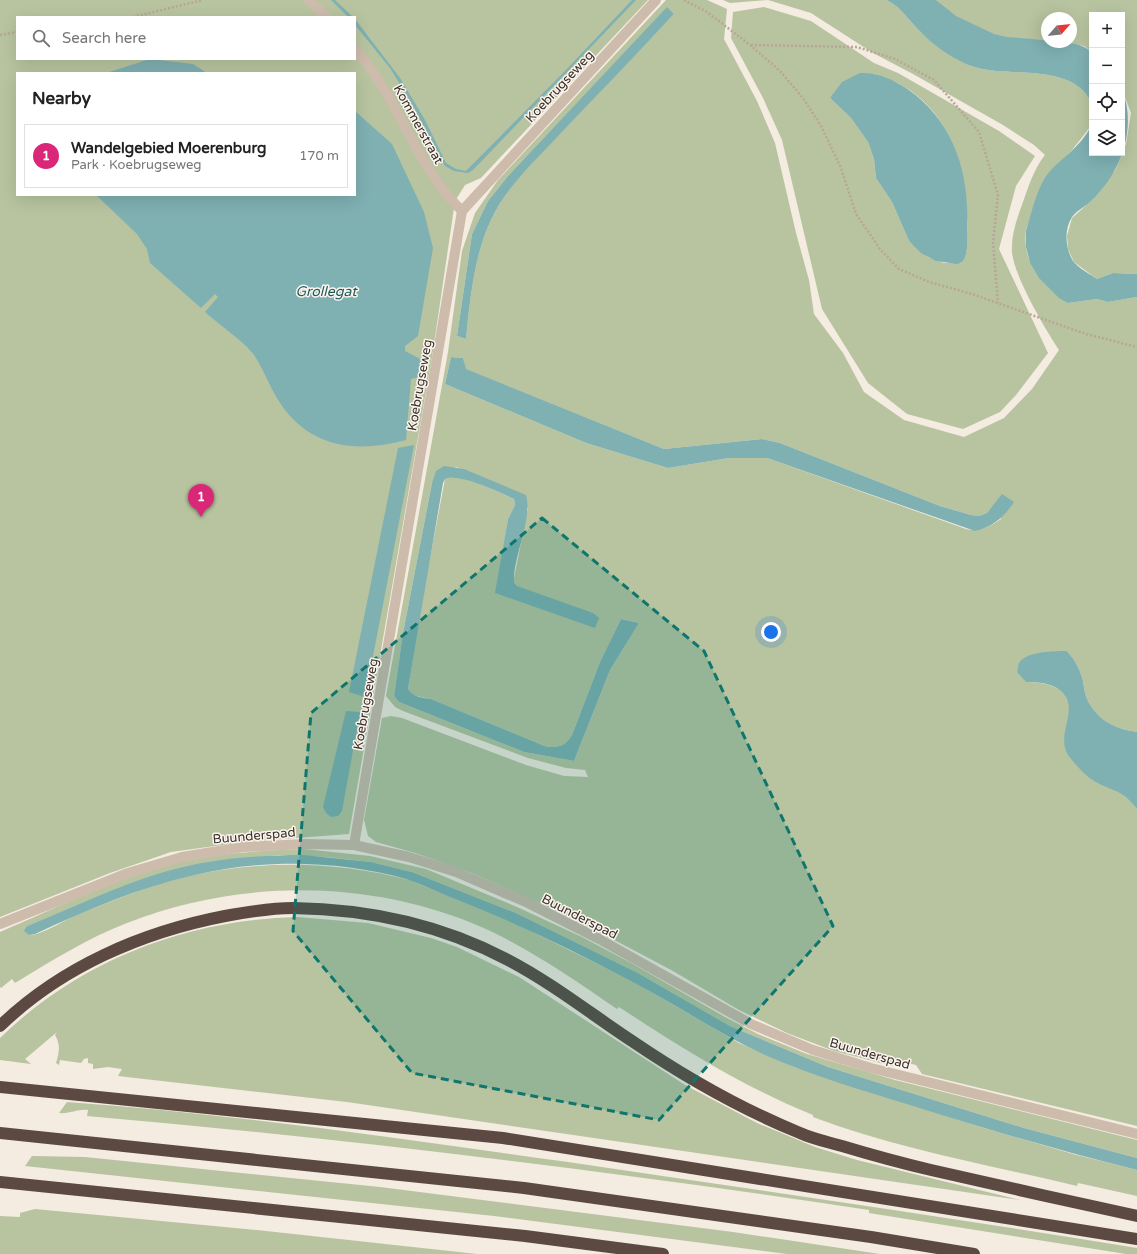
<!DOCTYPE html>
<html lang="en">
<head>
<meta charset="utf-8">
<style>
	:root { --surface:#fff; --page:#f6f6f6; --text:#222; --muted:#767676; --line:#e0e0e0; --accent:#db2777 }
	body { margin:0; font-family:"Varela Round",sans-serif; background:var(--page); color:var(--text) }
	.controls { position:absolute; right:12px; top:12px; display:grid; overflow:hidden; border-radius:0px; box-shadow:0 4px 16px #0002 }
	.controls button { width:36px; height:36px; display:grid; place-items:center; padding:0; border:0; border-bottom:1px solid var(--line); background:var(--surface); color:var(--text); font:20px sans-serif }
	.compass { position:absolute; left:1041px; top:12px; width:36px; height:36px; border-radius:50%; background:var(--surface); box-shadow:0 4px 16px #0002; rotate:62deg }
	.you { position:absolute; left:771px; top:632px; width:14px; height:14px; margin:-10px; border:3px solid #fff; border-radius:50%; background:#1a73e8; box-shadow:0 0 0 6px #1a73e833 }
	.badge { display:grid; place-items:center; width:26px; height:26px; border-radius:50%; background:var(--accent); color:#fff; font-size:13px; font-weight:700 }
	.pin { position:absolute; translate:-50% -33px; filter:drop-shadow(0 1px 2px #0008) }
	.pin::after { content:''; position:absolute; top:21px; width:14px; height:12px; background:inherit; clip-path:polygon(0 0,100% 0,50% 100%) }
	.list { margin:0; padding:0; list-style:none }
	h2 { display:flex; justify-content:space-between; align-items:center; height:52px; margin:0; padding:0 16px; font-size:17px }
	h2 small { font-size:13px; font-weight:400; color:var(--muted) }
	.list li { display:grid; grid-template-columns:26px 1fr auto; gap:12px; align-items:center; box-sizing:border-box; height:64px; margin:0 8px 8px; padding:0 8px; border:1px solid var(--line); border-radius:0px }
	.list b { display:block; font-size:15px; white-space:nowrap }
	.list p { margin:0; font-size:13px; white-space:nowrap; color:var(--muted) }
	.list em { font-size:13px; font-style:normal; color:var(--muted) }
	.icon { flex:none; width:22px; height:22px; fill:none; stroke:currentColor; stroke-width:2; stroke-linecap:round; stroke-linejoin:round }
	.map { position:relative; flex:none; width:1137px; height:1254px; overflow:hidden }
	.search { position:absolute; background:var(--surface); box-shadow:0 4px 16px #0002; left:16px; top:16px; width:340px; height:44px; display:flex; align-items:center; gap:10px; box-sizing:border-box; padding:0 14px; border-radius:0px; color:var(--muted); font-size:15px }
	.panel { position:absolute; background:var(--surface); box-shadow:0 4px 16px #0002; left:16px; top:72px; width:340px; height:124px; border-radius:0px }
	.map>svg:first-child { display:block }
</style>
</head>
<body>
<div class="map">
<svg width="1137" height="1254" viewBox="0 0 1137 1254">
	<rect width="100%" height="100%" fill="#f4ebe1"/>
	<g fill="#b8c4a0" fill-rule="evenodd">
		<path d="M0,0H648L481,178L465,185L455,201L433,351L349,834L244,842L171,852L110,873L0,917ZM17,17H355V59H17ZM17,73H355V195H17Z"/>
		<path d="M666,0H707L727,9L724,39L757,101L775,143L796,233L809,280L814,314L843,353L864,392L904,420L964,437L1004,418L1032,389L1059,350C1045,329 1014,276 1012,252C1011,235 1017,218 1023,202C1029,185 1034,169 1045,155L1034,145L1003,125L913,74L873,53L811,13L768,0H886C899,6 904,14 913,24C929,42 955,61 978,68C1013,77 1074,63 1092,104L1090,127L1072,150L1050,172L1043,183L1026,230C1022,267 1043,282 1068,303L1097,299L1108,302L1137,297V732C1115,729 1097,720 1087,699C1085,694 1084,687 1083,681C1080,669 1075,660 1067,651L1046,652L1027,657L1026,682C1044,682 1072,687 1070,710C1069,721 1066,732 1065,744L1117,790L1128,797L1137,809V1126L922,1074L916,1065L900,1061L892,1066L834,1051L787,1033L739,1010L673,971L571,917L469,872L415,853L376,842L368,836L364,820L382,718L391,716L402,718L526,765L564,776L588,777L585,770L566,768L528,758L403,711L395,707L386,696L448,352L462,251L475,213L498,180ZM667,8L674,14C639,51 604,87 569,124C540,153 509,182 491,220C474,256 470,300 466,339L457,336L472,234L488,201L508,176ZM451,357L463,358L465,369L664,449L762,439L780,443L940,506L971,515L979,516L987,513L993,506L1001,519C989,527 980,532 966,529L767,458H729L668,468L586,443L445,384ZM456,467L489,480L528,508L514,578V582L517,586L496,593L508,519L515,505L514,499C498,492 460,472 445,479L427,574L408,689C412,697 423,697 431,699L547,747C560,747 565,746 572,735L600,662L621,619L639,623L610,670L574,761L524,752L399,702L394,696L403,633L432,483Z"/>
		<polygon points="723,0 768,0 730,3"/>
		<path d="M936,0H1137V274L1113,273L1097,279L1074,262L1068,249L1067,236L1072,218L1092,200L1116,169L1126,144L1131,113L1122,89V15H1092V52L1084,46L1067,42H1071V18H1047V40C1034,39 1019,40 1006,37C981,33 954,18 936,0Z"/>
		<path d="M764,7L811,21L874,63L898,73L999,131L1035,156L1016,186L999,249L1048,353L1016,395L1000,412L963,429L907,414L868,383L822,309L782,140L763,98L731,38L733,12ZM874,74C946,94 970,164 967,232C967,241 969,258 960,263H944L928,257L909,241L892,202L876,178L874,159L868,142L851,118L830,98Z"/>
		<path d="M304,849L370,856L426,869L517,907L582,937L633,964L725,1017L758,1034L807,1054L895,1080L1137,1140V1158L1024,1128L828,1067L730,1026L638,973L516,913L412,872L371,862L326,857L280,855L209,862L141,880L27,926L29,935C42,935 63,921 76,915C94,908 112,901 130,894C219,860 317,856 409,880L512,922L634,982L739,1043L797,1068L984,1128L1073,1154L1137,1170V1196L1078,1183L1077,1186C989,1165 898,1149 813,1117V1115C743,1087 682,1048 619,1007L617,1009C575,980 533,951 486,929C374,879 241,878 127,923C88,938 51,961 15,983L12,979L1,988L0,987V932C61,906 123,874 188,860C227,853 265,850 304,849Z"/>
		<path d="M297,917L368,923L431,938L457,947L519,977L685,1085L757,1123L815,1147L857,1160L1020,1200L347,1102L118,1076L122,1069L108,1067L93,1069V1064L88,1063V1058L84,1059L81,1063L60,1060L59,1065L56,1063C59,1053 61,1045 55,1035L57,1032L25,1059L31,1064L0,1060V1038C80,960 187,920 297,917Z"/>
		<path d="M67,1102C235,1114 401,1139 568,1162C758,1190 948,1217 1137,1248V1254H1126L869,1213V1210C610,1171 349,1139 87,1116L88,1110C77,1109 70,1114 59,1113Z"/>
		<polygon points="32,1156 85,1157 380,1187 733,1232 880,1254 787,1254 494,1216 25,1166"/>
		<polygon points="35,1209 257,1230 477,1254 0,1254 0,1216 20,1217 20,1213"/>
	</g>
	<g fill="#7fb0b2">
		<polygon points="331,0 335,0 353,17 348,17"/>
		<polygon points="632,0 636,0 473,170 468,173 454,171 445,166 411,102 390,68 355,25 355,19 400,78 425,120 446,163 456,169 466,171 564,72"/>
		<path d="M886,0H936L956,16L994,34L1007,37L1047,40V42C1064,42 1078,41 1092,52V104C1074,63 1013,77 978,68C953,61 930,43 913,24C904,14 899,6 886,0Z"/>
		<path d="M667,7L674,14C636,55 597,95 559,135C534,162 507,186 491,220C474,256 470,300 466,339L457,336L472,234L488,201L508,176Z"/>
		<polygon points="150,59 193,64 207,73 106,73"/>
		<path d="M860,73C877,72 892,79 906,88C954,120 970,174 967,229C967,238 969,255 962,262L957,264L936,261L921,253L909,241L892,202L876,178L874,159L868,142L851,118L830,98L842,82Z"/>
		<path d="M1122,89C1137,127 1122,171 1093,199C1087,206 1078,209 1072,217C1064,229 1065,248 1073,261C1078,268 1090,274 1097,279L1113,273L1137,274V297L1108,302L1097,299L1068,303L1059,298L1039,278L1030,263L1026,247V231C1032,212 1037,186 1050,171C1064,156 1085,143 1092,123V153H1122Z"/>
		<path d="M355,111L392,144L424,212L433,248L418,336L405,346V351L422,360L419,377L411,379L406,440C357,453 311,449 280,403C270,388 264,370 254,355C246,343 217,323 205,312L218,297L215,294L201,308L150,263L147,249L137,234L96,195H355Z"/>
		<path d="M451,357L463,358L466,369L664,449L762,439L780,443L940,506L971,515L979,516L987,513L1002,494L1014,502C1004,517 993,527 975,531L767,458H729L668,468L586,443L445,384Z"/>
		<polygon points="414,445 365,697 349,692 398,448"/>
		<path d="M444,466L464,469L526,495C533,519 513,556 514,582L517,586L593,613L599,618L595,628L495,593L508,519L515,505L514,499C499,492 459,473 445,479L443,483L408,689C413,697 423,698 431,699L547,747C560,747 565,746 572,735L600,662L621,619L639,623L610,670L574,761L524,752L399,702L394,696L403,633L432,483L436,471Z"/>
		<path d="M1067,651C1075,660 1080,669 1083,681C1084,687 1085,694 1087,699C1097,720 1115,729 1137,732V809C1121,787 1110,792 1091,779C1084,774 1073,762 1068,755C1055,734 1081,709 1061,691C1052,683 1038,682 1026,682L1017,672C1018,670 1018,665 1019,663C1026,651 1055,651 1067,651Z"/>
		<polygon points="346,711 360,712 342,811 338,816 331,817 326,813 323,807"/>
		<path d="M303,855L371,862L412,872L516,913L638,973L730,1026L828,1067L1024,1128L1137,1158V1170C1061,1151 985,1129 910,1105C862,1090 812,1076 765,1055C719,1034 677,1005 631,981C576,952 519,924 460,901C442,894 424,885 406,879C338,860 263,859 195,875C140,887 87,910 35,934L29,935L24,931L27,926C72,908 117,886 164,872C209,859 256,855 303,855Z"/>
	</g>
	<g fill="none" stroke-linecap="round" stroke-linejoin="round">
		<g stroke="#b9a596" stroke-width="2.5" stroke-dasharray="2 2" stroke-linecap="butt">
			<polyline points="684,0 707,12 750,45 780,71 803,98 821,126 841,168 856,214 880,249 899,269 929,282 972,294 1086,334 1137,347"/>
			<polyline points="133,17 203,0"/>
			<polyline points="0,35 17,32"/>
			<polyline points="751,45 857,47 895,59 934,80 979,132 998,195 993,243 998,303"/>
		</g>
		<g stroke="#cdbbac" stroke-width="10">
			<polyline points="309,0 326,17"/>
			<path d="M355,49C399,98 415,166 462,211"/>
			<polyline points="354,845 462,211 656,0"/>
			<polyline points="0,924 128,873 182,857 243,847 305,844 354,845 409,857 456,872 528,903 599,939 751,1024 813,1050 871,1068 1137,1134"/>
		</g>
		<g stroke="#5c4a42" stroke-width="12">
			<path d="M0,1026C61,967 142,932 225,916C247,912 270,908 293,908C367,909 442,925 508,960C552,983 591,1014 632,1041C685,1077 741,1109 800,1133C813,1139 828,1142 842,1146C872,1155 901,1163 931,1170C1000,1186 1068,1201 1137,1216"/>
			<polyline points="0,1087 503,1138 1137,1239"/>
			<polyline points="0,1133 524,1188 871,1237 974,1254"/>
			<polyline points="0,1182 525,1236 663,1254"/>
		</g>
	</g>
	<path fill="#0f766e" fill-opacity="0.2" stroke="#0f766e" stroke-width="3" stroke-dasharray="8 5" stroke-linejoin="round" d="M542,518L704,651L833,926L659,1120L412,1073L293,931L311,713Z"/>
	<g text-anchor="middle" stroke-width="3" stroke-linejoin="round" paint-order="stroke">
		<g font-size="13" fill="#3b302b" stroke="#fbf5ee">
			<text transform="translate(559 86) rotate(-47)" y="5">Koebrugseweg</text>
			<text transform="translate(419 124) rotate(61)" y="5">Kommerstraat</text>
			<text transform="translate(419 385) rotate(-80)" y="5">Koebrugseweg</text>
			<text transform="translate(365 704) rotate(-80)" y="5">Koebrugseweg</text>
			<text transform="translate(254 835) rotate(-5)" y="5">Buunderspad</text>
			<text transform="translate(580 916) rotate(27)" y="5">Buunderspad</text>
			<text transform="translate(870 1053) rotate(16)" y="5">Buunderspad</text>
		</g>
		<g font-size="14" font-style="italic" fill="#1f5a5e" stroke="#fbf5ee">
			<text x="326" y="296">Grollegat</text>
		</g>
	</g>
</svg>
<div class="controls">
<button>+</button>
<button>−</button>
<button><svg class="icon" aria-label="locate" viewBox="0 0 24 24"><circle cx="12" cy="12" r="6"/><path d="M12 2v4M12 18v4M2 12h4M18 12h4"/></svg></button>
<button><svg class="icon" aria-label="layers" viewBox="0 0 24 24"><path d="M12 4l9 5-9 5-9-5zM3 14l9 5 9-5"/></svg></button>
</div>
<svg class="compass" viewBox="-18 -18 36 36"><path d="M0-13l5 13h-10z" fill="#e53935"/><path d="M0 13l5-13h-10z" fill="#767676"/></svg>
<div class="you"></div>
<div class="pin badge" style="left:201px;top:517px">1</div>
<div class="search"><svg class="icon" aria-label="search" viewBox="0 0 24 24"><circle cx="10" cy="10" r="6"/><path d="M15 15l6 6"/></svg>Search here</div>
<section class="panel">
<h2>Nearby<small></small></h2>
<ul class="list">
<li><span class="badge">1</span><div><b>Wandelgebied Moerenburg</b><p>Park · Koebrugseweg</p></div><em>170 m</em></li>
</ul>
</section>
</div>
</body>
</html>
